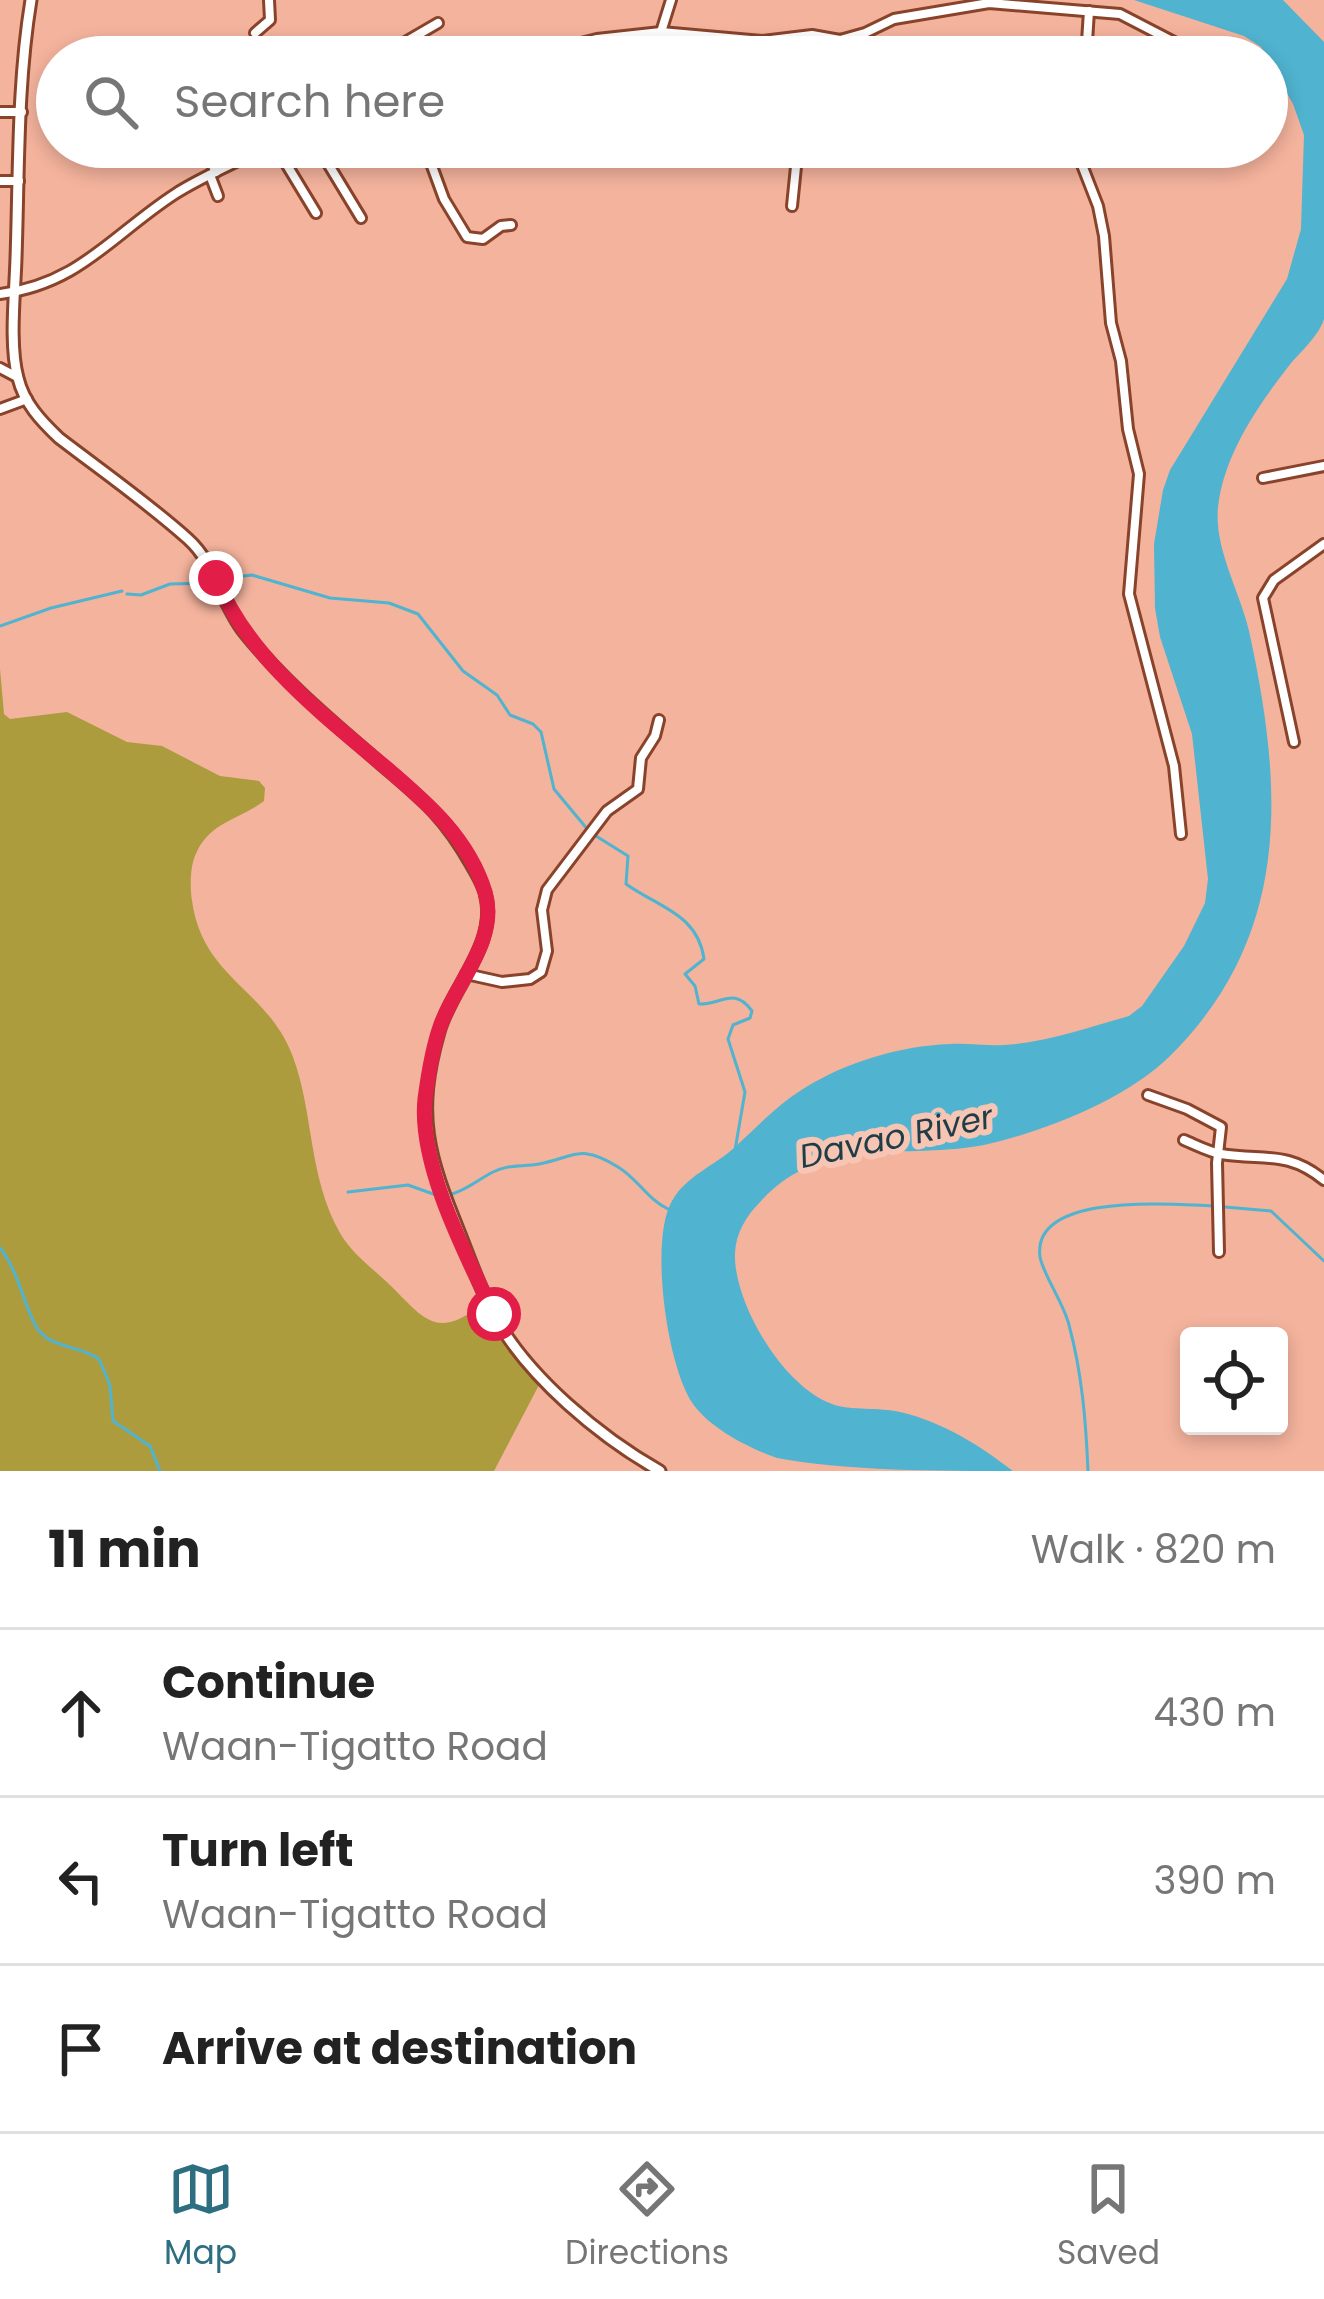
<!DOCTYPE html>
<html lang="en">
<head>
<meta charset="utf-8">
<style>
	:root { --surface:#fff; --page:#f2f2f2; --text:#222; --muted:#767676; --line:#e0e0e0; --accent:#2d6f81 }
	body { margin:0; font-family:Poppins,sans-serif; background:var(--page); color:var(--text) }
	.controls { position:absolute; right:36px; bottom:36px; display:grid; overflow:hidden; border-radius:12px; box-shadow:0 6px 18px #0003 }
	.controls button { width:108px; height:108px; display:grid; place-items:center; padding:0; border:0; border-bottom:3px solid var(--line); background:var(--surface); color:var(--text); font:60px sans-serif }
	.stop { position:absolute; width:36px; height:36px; margin:-27px; border:9px solid #e11d48; border-radius:50%; background:#fff }
	.stop.end { background:#e11d48; border-color:#fff; box-shadow:0 3px 12px #0008 }
	.list { margin:0; padding:0; list-style:none }
	h2 { display:flex; justify-content:space-between; align-items:center; height:156px; margin:0; padding:0 48px; font-size:51px }
	h2 small { font-size:39px; font-weight:400; color:var(--muted) }
	.list li { display:grid; grid-template-columns:78px 1fr auto; gap:36px; align-items:center; box-sizing:border-box; height:168px; padding:0 48px; border-top:3px solid var(--line) }
	.list b { display:block; font-size:45px; white-space:nowrap }
	.list p { margin:0; font-size:39px; white-space:nowrap; color:var(--muted) }
	.list em { font-size:39px; font-style:normal; color:var(--muted) }
	.icon { flex:none; width:66px; height:66px; fill:none; stroke:currentColor; stroke-width:2; stroke-linecap:round; stroke-linejoin:round }
	.map { position:relative; flex:none; width:1324px; height:1471px; overflow:hidden }
	.search { position:absolute; background:var(--surface); box-shadow:0 6px 18px #0003; left:36px; right:36px; top:36px; height:132px; display:flex; align-items:center; gap:30px; box-sizing:border-box; padding:0 42px; border-radius:66px; color:var(--muted); font-size:45px }
	.sheet { height:660px; background:var(--surface) }
	nav { display:flex; justify-content:space-around; align-items:center; box-sizing:border-box; height:168px; border-top:3px solid var(--line); background:var(--surface); font-size:33px; color:var(--muted) }
	nav a { display:grid; justify-items:center; gap:6px }
	nav .on { color:var(--accent) }
	.map>svg:first-child { display:block }
</style>
</head>
<body>
<div class="map">
<svg width="1324" height="1471" viewBox="0 0 1324 1471">
	<rect width="100%" height="100%" fill="#f4b39d"/>
	<path fill="#ac9c3d" d="M0,669L4,714L10,719L67,712L127,742L162,746L220,776L259,781L265,788L264,801C239,820 208,822 195,856C190,868 190,888 192,901C203,979 268,989 293,1057C314,1114 308,1176 340,1233C354,1257 378,1272 397,1292C427,1323 440,1336 480,1306L540,1383L494,1471H0Z"/>
	<path fill="#50b3cf" d="M1134,0H1283L1324,42C1324,111 1324,181 1324,250C1324,270 1324,300 1324,319C1319,336 1299,353 1288,367C1257,407 1224,455 1218,507C1214,549 1240,591 1249,631C1283,787 1293,934 1170,1056C1127,1099 1043,1132 984,1145C906,1160 822,1134 761,1201C747,1215 736,1232 735,1253C733,1302 783,1387 832,1404C851,1411 879,1407 900,1412C943,1422 979,1445 1013,1471C941,1471 845,1471 777,1458C749,1448 711,1429 693,1404C667,1367 649,1240 672,1201C686,1176 714,1166 734,1148C757,1127 776,1106 803,1089C846,1062 899,1046 950,1044C968,1043 986,1046 1004,1045C1045,1043 1089,1027 1129,1016L1142,1006L1184,946L1205,903L1208,879L1192,734L1160,637L1155,608L1154,544L1163,490L1170,470L1287,279L1301,229L1304,135L1293,104L1261,47L1244,36Z"/>
	<g fill="none" stroke-linecap="round" stroke-linejoin="round">
		<g stroke="#50b3cf" stroke-width="3">
			<polyline points="228,578 252,575 330,598 389,603 418,614 463,671 497,695 510,715 533,724 541,732 554,789 588,830"/>
			<polyline points="127,594 141,595 170,584 211,583"/>
			<polyline points="0,626 51,608 122,591"/>
			<path d="M596,836L628,856L626,884C658,907 698,914 704,959L685,974L695,986L699,1004C721,1005 734,986 752,1011L750,1018L733,1025L728,1039L745,1092L735,1150"/>
			<polyline points="348,1192 408,1185 436,1195"/>
			<path d="M452,1194C468,1189 479,1179 493,1172C508,1164 523,1167 539,1164C575,1157 580,1143 618,1167C638,1179 647,1199 668,1209"/>
			<polyline points="1225,1207 1271,1211 1324,1261"/>
			<path d="M0,1248C21,1273 27,1323 44,1336C59,1348 82,1347 99,1359L110,1385L113,1421L150,1446L160,1471"/>
			<path d="M1088,1471C1086,1422 1082,1373 1069,1325C1064,1304 1043,1274 1040,1257C1031,1190 1178,1205 1215,1206"/>
		</g>
		<g stroke="#89432a" stroke-width="14">
			<g id="minor">
				<polyline points="661,32 671,0"/>
				<polyline points="255,33 270,20 269,0"/>
				<polyline points="775,42 785,57"/>
				<polyline points="395,48 438,23"/>
				<polyline points="371,57 395,48 398,57"/>
				<polyline points="524,57 597,39 661,32 762,41 812,35 840,40 865,33 894,19 989,3 1120,14 1178,44 1219,46"/>
				<polyline points="1086,57 1089,11"/>
				<polyline points="0,112 22,112"/>
				<polyline points="203,147 216,172"/>
				<polyline points="276,147 316,213"/>
				<polyline points="318,147 361,218"/>
				<polyline points="425,147 444,199 467,237 483,239 501,226 511,225"/>
				<polyline points="1075,147 1098,206 1104,236 1111,323 1121,361 1128,429 1139,474 1129,594 1174,766 1181,834"/>
				<polyline points="210,175 218,196"/>
				<polyline points="0,181 19,181"/>
				<polyline points="792,206 798,147"/>
				<path d="M0,294C79,284 112,235 175,194C203,176 236,163 266,147"/>
				<polyline points="0,368 17,377"/>
				<polyline points="0,409 27,399"/>
				<polyline points="1263,478 1324,466"/>
				<polyline points="1294,742 1263,598 1274,580 1324,544"/>
				<polyline points="466,974 502,982 530,979 541,972 547,951 542,910 547,890 607,811 638,789 641,758 655,736 659,720"/>
				<polyline points="1148,1095 1187,1109 1221,1127 1217,1163 1219,1252"/>
				<path d="M1184,1140C1196,1145 1209,1152 1221,1154C1264,1161 1287,1150 1324,1180"/>
			</g>
		</g>
		<g stroke="#89432a" stroke-width="15">
			<path id="tertiary" d="M31,0C17,85 19,173 16,258C15,293 9,345 18,378C24,403 41,421 59,438C102,471 148,503 188,539C216,564 221,603 244,632C283,681 334,723 381,764C423,800 443,815 471,864C477,875 484,885 486,897C497,945 451,988 439,1032C415,1116 428,1155 460,1234C471,1262 481,1291 495,1317C529,1378 600,1437 660,1471"/>
		</g>
		<use href="#minor" stroke="#fff" stroke-width="8"/>
		<use href="#tertiary" stroke="#fff" stroke-width="9"/>
	</g>
	<g fill="none" stroke-linecap="round" stroke-linejoin="round">
		<path stroke="#e11d48" stroke-width="15" d="M216,578C247,656 321,713 384,766C426,802 468,837 485,892C500,940 454,985 440,1027C432,1050 428,1076 425,1099C418,1164 466,1255 494,1314"/>
	</g>
	<g text-anchor="middle" stroke-width="12" stroke-linejoin="round" paint-order="stroke">
		<g font-size="33" font-style="italic" fill="#1f3d46" stroke="#f7c5b4">
			<text transform="translate(896 1136) rotate(-12)" y="12">Davao River</text>
		</g>
	</g>
</svg>
<div class="controls">
<button><svg class="icon" aria-label="locate" viewBox="0 0 24 24"><circle cx="12" cy="12" r="6"/><path d="M12 2v4M12 18v4M2 12h4M18 12h4"/></svg></button>
</div>
<div class="stop" style="left:494px;top:1314px"></div>
<div class="stop end" style="left:216px;top:578px"></div>
<div class="search"><svg class="icon" aria-label="search" viewBox="0 0 24 24"><circle cx="10" cy="10" r="6"/><path d="M15 15l6 6"/></svg>Search here</div>
</div>
<section class="sheet">
<h2>11 min<small>Walk · 820 m</small></h2>
<ul class="list">
<li><svg class="icon" aria-label="ahead" viewBox="0 0 24 24"><path d="M12 20V5M6 11l6-6 6 6"/></svg><div><b>Continue</b><p>Waan-Tigatto Road</p></div><em>430 m</em></li>
<li><svg class="icon" aria-label="left" viewBox="0 0 24 24"><path d="M17 20v-9H6M10 6l-5 5 5 5"/></svg><div><b>Turn left</b><p>Waan-Tigatto Road</p></div><em>390 m</em></li>
<li><svg class="icon" aria-label="arrive" viewBox="0 0 24 24"><path d="M6 21V4h12l-3 4 3 4H6"/></svg><div><b>Arrive at destination</b></div></li>
</ul>
</section>
<nav>
<a class="on"><svg class="icon" aria-label="map" viewBox="0 0 24 24"><path d="M3 6l6-2 6 2 6-2v14l-6 2-6-2-6 2zM9 4v14M15 6v14"/></svg>Map</a>
<a><svg class="icon" aria-label="directions" viewBox="0 0 24 24"><path d="M12 3l9 9-9 9-9-9zM9 14v-3h6M13 9l2 2-2 2"/></svg>Directions</a>
<a><svg class="icon" aria-label="saved" viewBox="0 0 24 24"><path d="M7 4h10v16l-5-4-5 4z"/></svg>Saved</a>
</nav>
</body>
</html>
